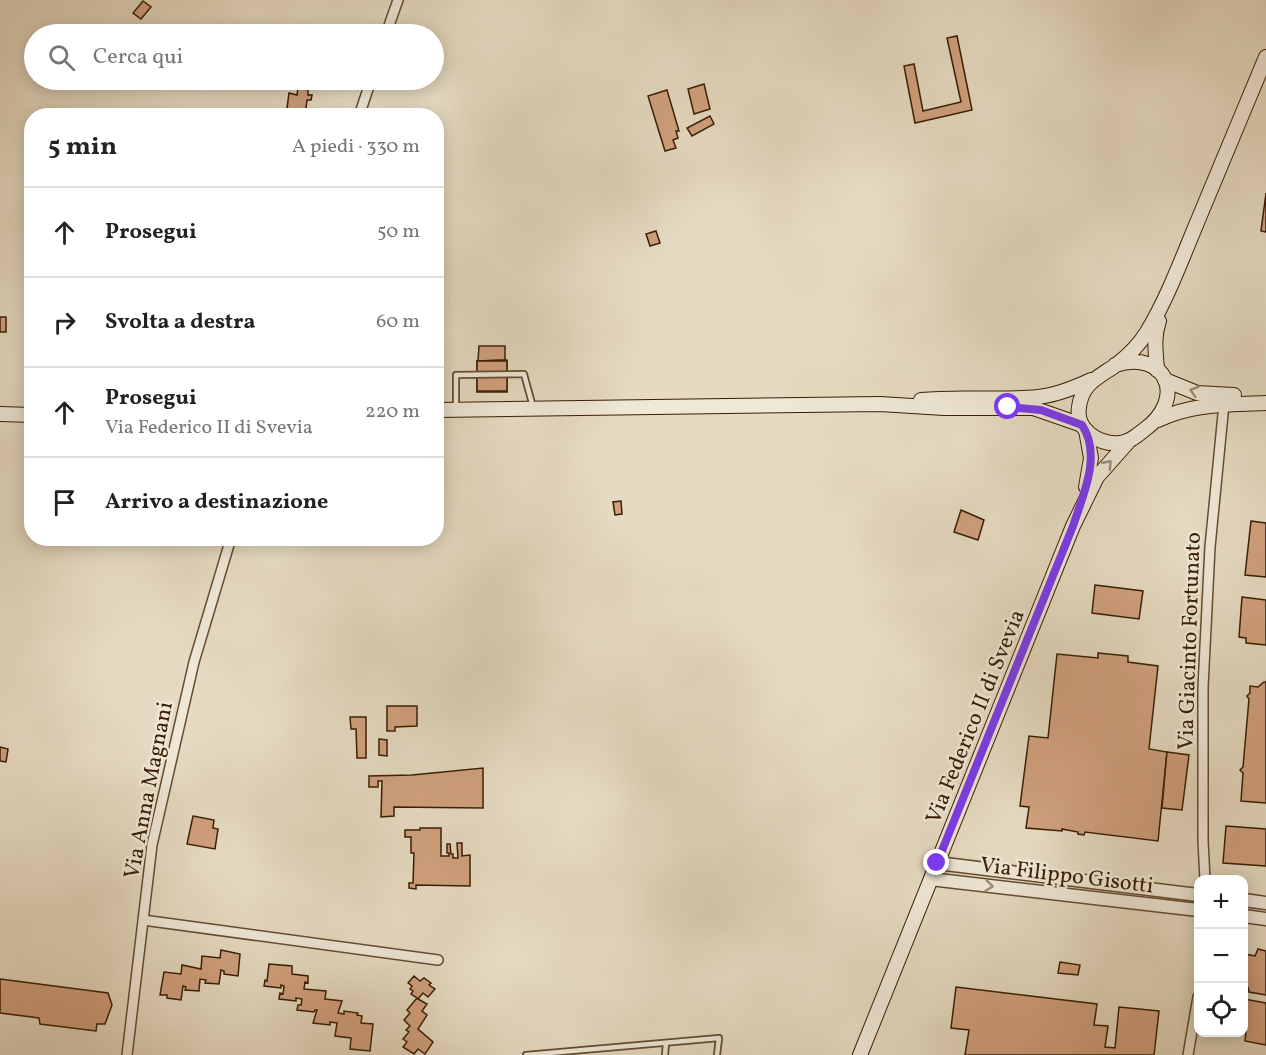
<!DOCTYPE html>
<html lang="it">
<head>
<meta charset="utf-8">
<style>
	:root { --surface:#fff; --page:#f2f2f2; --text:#222; --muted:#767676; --line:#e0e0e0 }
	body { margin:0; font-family:Vollkorn,serif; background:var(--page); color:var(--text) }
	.controls { position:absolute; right:18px; bottom:18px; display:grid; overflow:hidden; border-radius:12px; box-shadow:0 3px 15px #0003 }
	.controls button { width:54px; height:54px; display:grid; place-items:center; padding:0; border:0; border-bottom:2px solid var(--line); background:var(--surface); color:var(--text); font:30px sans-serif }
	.stop { position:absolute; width:18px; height:18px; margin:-14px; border:4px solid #7c3aed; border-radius:50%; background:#fff }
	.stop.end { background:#7c3aed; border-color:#fff; box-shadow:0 2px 6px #0008 }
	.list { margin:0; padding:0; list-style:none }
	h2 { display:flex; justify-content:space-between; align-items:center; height:78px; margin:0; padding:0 24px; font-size:26px }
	h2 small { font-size:20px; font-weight:400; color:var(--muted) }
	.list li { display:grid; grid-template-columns:39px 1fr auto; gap:18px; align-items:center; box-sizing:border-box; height:90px; padding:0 24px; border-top:2px solid var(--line) }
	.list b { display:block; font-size:22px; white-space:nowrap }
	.list p { margin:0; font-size:20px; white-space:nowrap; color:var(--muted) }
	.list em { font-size:20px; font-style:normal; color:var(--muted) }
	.icon { flex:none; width:33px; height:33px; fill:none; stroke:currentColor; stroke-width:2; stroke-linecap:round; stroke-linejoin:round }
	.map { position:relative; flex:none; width:1266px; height:1055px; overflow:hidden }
	.search { position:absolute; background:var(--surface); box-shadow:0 3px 15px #0003; left:24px; top:24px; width:420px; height:66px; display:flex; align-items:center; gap:15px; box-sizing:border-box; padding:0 21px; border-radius:33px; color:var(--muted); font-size:22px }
	.panel { position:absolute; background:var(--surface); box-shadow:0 3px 15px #0003; left:24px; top:108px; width:420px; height:438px; border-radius:24px }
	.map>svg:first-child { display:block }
</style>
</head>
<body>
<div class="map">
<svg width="1266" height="1055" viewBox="0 0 1266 1055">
	<rect width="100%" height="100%" fill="#e6dbc2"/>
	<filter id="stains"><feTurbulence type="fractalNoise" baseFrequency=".00333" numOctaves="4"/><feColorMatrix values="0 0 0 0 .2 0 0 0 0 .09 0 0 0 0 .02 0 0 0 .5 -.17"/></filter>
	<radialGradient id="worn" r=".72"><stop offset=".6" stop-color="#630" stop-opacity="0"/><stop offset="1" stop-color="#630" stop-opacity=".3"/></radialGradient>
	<g fill="#d1a17e" stroke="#381d03" stroke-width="1.5">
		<polygon points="143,1 151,7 141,19 133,13"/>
		<polygon points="957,36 972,110 915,123 904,66 914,64 923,111 961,102 947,38"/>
		<polygon points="704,84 710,109 694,114 688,89"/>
		<polygon points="298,88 308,89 308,95 312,95 311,100 307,100 305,116 286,116 289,93 297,95"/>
		<polygon points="667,90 679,131 676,131 678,138 673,140 676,148 665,151 648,96"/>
		<polygon points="710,116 714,124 692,136 687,128"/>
		<polygon points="1266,193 1266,232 1261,231"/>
		<polygon points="656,231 660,243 650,246 646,234"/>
		<rect x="0" y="317" width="6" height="15"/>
		<polygon points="479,346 505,346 505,360 478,361"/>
		<polygon points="507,360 507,392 477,392 477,361"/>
		<rect x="477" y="361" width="30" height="30"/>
		<polygon points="621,501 622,514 615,515 613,502"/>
		<polygon points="961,510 984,520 978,540 954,532"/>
		<polygon points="1251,521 1266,523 1266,577 1245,575"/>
		<polygon points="1095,585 1143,591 1139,619 1092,613"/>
		<polygon points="1189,592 1197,593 1197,611 1188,611"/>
		<polygon points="1242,597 1266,600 1266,645 1246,643 1246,638 1239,637"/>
		<polygon points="1098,653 1128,656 1128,662 1158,666 1149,749 1167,752 1158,841 1085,832 1084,835 1078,834 1078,832 1062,829 1062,831 1026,828 1029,807 1020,806 1029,736 1048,738 1057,654 1098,658"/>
		<polygon points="1264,682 1266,682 1266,803 1241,801 1243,773 1240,770 1243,767 1249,699 1247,696 1250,693 1250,686 1258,687"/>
		<polygon points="387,706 417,706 417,726 395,727 395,731 387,731"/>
		<polygon points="350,717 366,717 366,758 357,758 356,729 351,729"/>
		<polygon points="379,739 387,740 387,756 379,755"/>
		<polygon points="0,747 8,749 6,762 0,761"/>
		<polygon points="1167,752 1189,755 1182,810 1162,808"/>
		<polygon points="483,768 483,808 394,807 394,816 381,817 382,781 378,781 378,787 369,787 369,776 412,775"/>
		<polygon points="193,816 214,820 213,828 218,829 215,849 187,844"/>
		<polygon points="1226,826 1266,829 1266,866 1223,863"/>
		<polygon points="420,828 441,828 441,856 449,856 449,853 447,853 447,844 450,844 451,854 453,854 453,858 458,858 457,843 462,843 462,856 470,855 470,886 416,885 416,889 409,888 409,883 413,883 414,853 411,853 411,837 405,837 405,830 420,830"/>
		<polygon points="1258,949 1266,951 1266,995 1249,992 1248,987 1244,986 1244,954 1255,956"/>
		<polygon points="221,950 240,954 238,976 224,974 224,971 221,970 219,984 205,983 206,980 200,979 199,991 185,990 186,987 183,986 181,1000 167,998 167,995 160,995 164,972 181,974 182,965 201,969 202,956 220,958"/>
		<polygon points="1060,962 1080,965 1078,975 1058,973"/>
		<polygon points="269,964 292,966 292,974 308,976 308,983 305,982 304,989 326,991 325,999 342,1001 338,1013 344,1014 344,1011 358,1013 357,1015 362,1016 361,1023 373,1024 370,1051 350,1049 351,1038 335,1036 337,1023 330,1022 330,1025 313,1023 317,1010 315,1010 314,1012 297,1010 298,1005 301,1005 302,999 296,998 296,1001 279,999 280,993 283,994 284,986 281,985 281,988 264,986 265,980 267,981"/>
		<polygon points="414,976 420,981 424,978 431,983 429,985 435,989 428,997 423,993 418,999 427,1004 422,1011 427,1015 418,1029 433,1042 425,1054 418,1049 414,1054 403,1047 407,1042 403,1039 409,1032 406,1030 410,1026 404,1020 410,1013 407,1010 417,998 411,994 413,991 410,989 412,986 408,983"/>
		<polygon points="0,979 108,993 112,1005 105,1024 97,1024 96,1031 40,1024 39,1018 0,1013"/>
		<polygon points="956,987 1097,1004 1094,1025 1108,1026 1105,1047 1115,1048 1119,1007 1159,1011 1154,1055 965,1055 969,1030 951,1028"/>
		<polygon points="1244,999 1266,1003 1266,1045 1245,1041 1246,1031 1244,1030"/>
	</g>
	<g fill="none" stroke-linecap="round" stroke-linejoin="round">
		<g stroke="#644c33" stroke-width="8">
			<g id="service">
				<polyline points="456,407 456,375 524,374 533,407"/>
				<polyline points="526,1055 719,1038 717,1055"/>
				<polyline points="665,1055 666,1043"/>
			</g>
		</g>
		<g stroke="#644c33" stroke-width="12">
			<g id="minor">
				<polyline points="386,34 398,0"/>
				<polyline points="359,116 371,80"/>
				<polyline points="1205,880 1203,841 1203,687 1210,547 1224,404"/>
				<polyline points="143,920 438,960"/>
				<polyline points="127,1055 152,845 194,662 231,538"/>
				<polyline points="1188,1055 1198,997"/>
			</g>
		</g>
		<g stroke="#644c33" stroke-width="15">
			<g id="tertiary">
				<polyline points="937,863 1198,895"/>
				<polyline points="930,879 1198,910"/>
				<polyline points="1244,900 1266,903"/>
				<polyline points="1244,916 1266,919"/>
			</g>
		</g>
		<g stroke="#381d03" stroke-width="16">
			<g id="secondary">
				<path d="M1115,365C1166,349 1188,398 1144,430C1136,436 1130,442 1120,443C1099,445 1075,430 1079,407C1082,383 1099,377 1116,365C1128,356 1139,345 1147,332C1167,299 1181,261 1196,225C1219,169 1243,113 1266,57"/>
				<path d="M1157,370C1156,353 1153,338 1159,321"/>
				<polyline points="1165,380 1197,393 1234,395"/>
				<path d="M921,400C960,396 999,401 1038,397C1056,395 1074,388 1091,380"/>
				<polyline points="436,410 880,404 944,408 1033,408 1082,425"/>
				<polyline points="0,414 32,415"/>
				<path d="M1158,420C1193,403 1228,405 1266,403"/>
				<polyline points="1086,487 1091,458 1086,430"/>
				<polyline points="860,1055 1073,526 1097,477 1128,442"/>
			</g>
		</g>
		<use href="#service" stroke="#efe8d7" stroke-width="4.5"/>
		<use href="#minor" stroke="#efe8d7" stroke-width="9"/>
		<use href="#tertiary" stroke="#efe8d7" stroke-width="12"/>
		<use href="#secondary" stroke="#efe8d7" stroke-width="14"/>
	</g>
	<defs><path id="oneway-chevron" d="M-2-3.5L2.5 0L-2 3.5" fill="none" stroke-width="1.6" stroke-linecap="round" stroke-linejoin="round" transform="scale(1.5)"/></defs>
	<g stroke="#9d8d78">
		<use href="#oneway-chevron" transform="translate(1194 391) rotate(-163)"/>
		<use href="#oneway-chevron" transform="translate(1108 464) rotate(-48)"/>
		<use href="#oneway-chevron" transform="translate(989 886) rotate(7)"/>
	</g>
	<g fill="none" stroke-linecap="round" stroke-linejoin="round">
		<path stroke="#7c3aed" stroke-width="8" d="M937,863L1073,526C1083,495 1102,455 1082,425L1041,410L1008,407"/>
	</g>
	<g text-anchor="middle" stroke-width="5" stroke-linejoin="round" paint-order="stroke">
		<g font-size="22" fill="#381d03" stroke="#efe8d7">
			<text transform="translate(1188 641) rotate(-88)" y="8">Via Giacinto Fortunato</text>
			<text transform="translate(974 716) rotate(-68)" y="8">Via Federico II di Svevia</text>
			<text transform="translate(147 790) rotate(-79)" y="8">Via Anna Magnani</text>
			<text transform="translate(1067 874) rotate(7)" y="8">Via Filippo Gisotti</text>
		</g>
	</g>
	<rect width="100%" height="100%" filter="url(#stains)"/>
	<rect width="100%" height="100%" fill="url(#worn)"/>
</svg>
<div class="controls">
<button>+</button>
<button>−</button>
<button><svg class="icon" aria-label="locate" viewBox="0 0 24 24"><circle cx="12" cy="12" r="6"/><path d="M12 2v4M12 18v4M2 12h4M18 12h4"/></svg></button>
</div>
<div class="stop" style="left:1008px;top:407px"></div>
<div class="stop end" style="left:937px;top:863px"></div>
<div class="search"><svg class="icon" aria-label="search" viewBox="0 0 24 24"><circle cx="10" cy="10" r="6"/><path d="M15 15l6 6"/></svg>Cerca qui</div>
<section class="panel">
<h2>5 min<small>A piedi · 330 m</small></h2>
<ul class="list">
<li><svg class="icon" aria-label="ahead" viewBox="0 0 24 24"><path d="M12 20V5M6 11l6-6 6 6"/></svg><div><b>Prosegui</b></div><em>50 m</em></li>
<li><svg class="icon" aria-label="right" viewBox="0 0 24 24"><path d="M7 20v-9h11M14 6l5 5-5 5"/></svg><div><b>Svolta a destra</b></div><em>60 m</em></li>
<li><svg class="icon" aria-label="ahead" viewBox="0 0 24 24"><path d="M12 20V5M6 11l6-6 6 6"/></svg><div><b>Prosegui</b><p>Via Federico II di Svevia</p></div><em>220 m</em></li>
<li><svg class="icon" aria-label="arrive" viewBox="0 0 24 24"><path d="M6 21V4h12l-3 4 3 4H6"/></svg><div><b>Arrivo a destinazione</b></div></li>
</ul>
</section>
</div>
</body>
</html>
